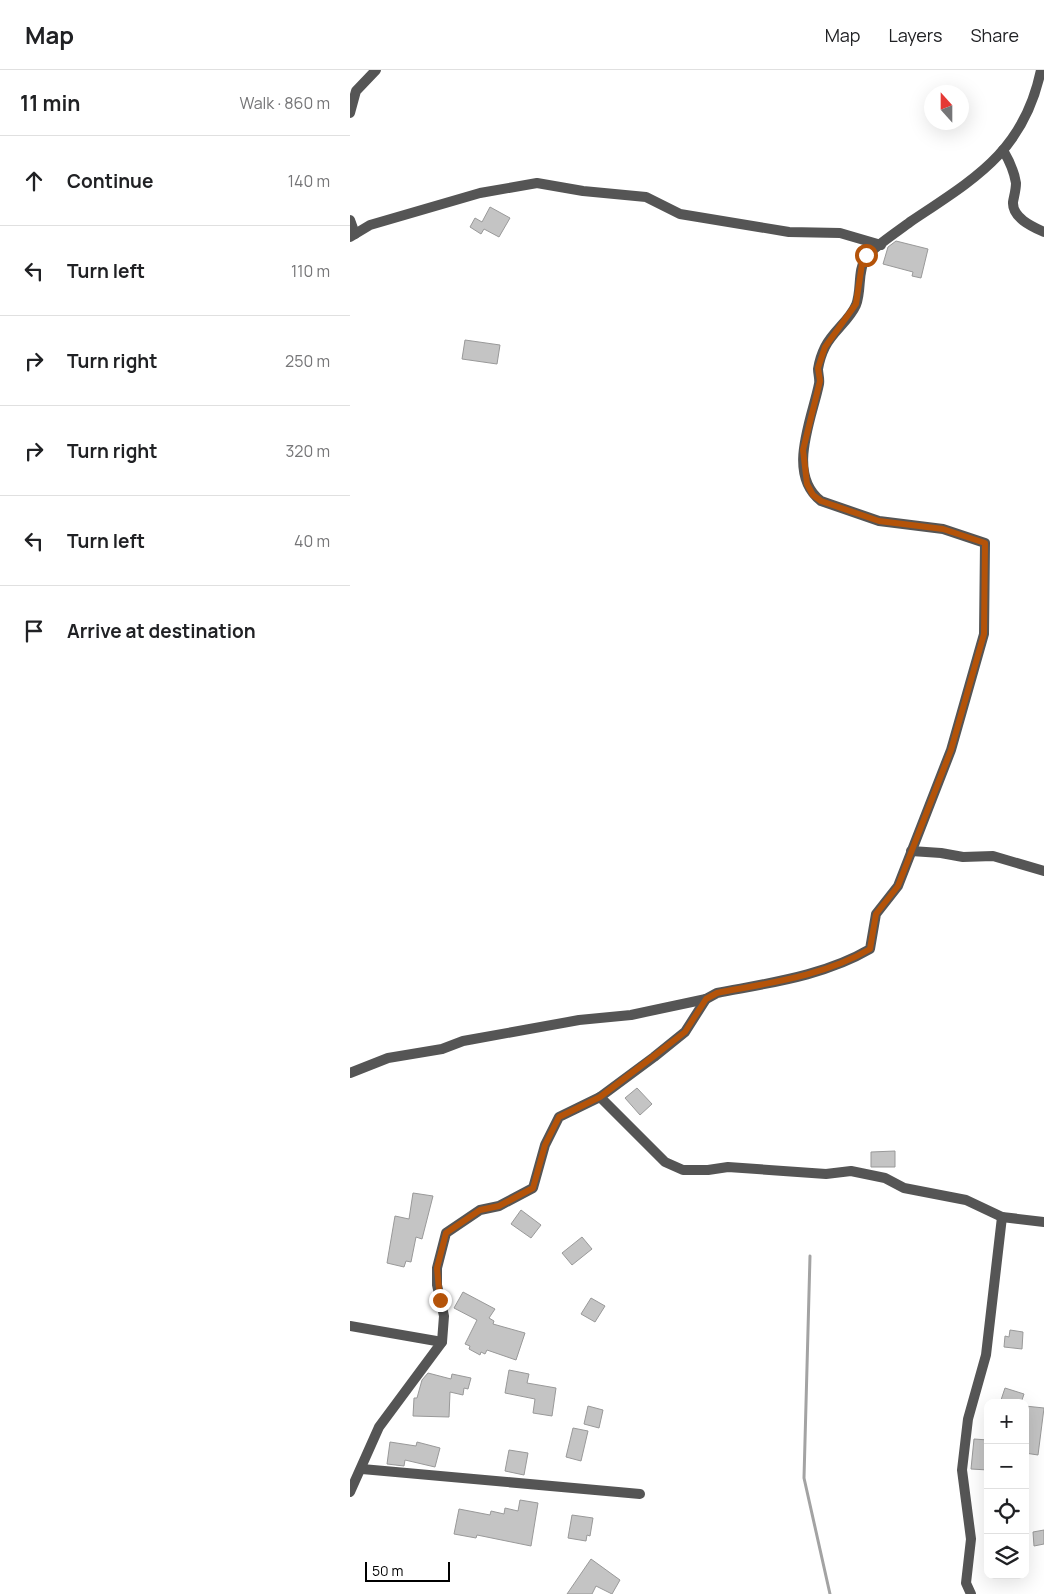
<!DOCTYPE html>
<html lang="en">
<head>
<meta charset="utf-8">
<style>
	:root { --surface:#fff; --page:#f6f6f6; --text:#202124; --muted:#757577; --line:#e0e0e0 }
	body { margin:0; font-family:Manrope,sans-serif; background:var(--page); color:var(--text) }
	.controls { position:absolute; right:15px; bottom:15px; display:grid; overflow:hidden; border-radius:10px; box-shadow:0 5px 20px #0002 }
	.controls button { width:45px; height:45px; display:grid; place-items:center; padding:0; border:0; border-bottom:1px solid var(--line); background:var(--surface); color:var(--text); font:25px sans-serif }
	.compass { position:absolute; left:574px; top:15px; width:45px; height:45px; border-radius:50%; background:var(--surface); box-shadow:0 5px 20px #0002; rotate:339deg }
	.scale { position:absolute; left:15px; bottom:12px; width:85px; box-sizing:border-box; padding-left:5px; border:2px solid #000; border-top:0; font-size:14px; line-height:18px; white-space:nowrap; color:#000; -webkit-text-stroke:4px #fff; paint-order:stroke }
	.stop { position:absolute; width:15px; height:15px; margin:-11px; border:4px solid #b45309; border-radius:50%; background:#fff }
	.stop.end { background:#b45309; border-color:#fff; box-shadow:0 1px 5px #0008 }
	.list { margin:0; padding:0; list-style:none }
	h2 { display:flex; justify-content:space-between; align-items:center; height:65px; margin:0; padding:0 20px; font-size:21px }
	h2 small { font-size:16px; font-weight:400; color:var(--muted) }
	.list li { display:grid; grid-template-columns:32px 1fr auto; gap:15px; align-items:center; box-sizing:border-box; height:90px; padding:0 20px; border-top:1px solid var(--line) }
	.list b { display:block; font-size:19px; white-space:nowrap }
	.list em { font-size:16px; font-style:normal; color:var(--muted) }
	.icon { flex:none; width:28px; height:28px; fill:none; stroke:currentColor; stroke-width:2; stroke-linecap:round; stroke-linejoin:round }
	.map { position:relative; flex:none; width:694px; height:1524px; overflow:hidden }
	header { display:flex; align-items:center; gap:30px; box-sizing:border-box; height:70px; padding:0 25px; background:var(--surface); border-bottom:1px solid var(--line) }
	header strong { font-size:24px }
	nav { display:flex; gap:28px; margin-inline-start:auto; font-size:18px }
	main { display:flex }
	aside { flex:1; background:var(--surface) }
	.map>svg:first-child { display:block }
</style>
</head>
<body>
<header>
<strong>Map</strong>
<nav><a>Map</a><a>Layers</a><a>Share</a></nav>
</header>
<main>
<aside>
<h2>11 min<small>Walk · 860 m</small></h2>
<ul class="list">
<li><svg class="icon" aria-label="ahead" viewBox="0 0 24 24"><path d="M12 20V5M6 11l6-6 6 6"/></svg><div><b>Continue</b></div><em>140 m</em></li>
<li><svg class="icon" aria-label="left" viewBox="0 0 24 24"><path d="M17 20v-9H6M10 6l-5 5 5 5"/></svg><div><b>Turn left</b></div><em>110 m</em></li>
<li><svg class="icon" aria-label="right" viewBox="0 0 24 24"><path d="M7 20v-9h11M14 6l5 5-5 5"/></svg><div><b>Turn right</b></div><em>250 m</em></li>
<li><svg class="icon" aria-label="right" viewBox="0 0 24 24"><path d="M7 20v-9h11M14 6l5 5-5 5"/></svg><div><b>Turn right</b></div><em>320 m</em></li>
<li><svg class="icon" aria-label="left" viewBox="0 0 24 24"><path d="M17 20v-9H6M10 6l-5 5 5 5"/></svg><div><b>Turn left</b></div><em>40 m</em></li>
<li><svg class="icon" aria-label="arrive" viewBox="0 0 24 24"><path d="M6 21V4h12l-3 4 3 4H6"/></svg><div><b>Arrive at destination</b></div></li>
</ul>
</aside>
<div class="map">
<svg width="694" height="1524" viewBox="0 0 694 1524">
	<rect width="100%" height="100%" fill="#fff"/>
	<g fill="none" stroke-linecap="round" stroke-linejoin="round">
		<polyline stroke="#a3a3a3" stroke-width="3" points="460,1186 454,1408 480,1524"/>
	</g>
	<g fill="#c4c4c4" stroke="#999">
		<polygon points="140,137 160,148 149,167 134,159 131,164 120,157 125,148 132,152"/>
		<polygon points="546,171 578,179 571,208 562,206 563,202 533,194 538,177"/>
		<polygon points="115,270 150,275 147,294 112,289"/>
		<polygon points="287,1018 302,1034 290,1045 275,1028"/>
		<polygon points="545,1081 545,1097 521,1097 521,1082"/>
		<polygon points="63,1123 83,1126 72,1169 66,1167 61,1192 56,1191 54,1197 37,1193 45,1146 59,1149"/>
		<polygon points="171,1140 191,1155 181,1168 161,1154"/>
		<polygon points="232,1167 242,1179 222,1195 212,1183"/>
		<polygon points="113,1222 145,1239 139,1248 144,1251 143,1254 175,1263 166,1290 137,1280 135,1284 131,1282 130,1285 119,1279 120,1276 115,1274 127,1250 104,1238"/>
		<polygon points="241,1228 255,1236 245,1252 231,1244"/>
		<polygon points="660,1260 673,1262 672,1279 654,1277 655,1266 659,1267"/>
		<polygon points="159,1300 179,1304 177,1313 206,1318 202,1346 183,1343 185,1329 155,1323"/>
		<polygon points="78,1303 101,1309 102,1304 121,1308 118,1319 114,1318 113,1325 100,1322 99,1347 63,1346 64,1328 67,1328 72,1310"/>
		<polygon points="655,1318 674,1324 671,1333 650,1333"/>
		<polygon points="238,1336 253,1340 249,1358 234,1354"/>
		<polygon points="675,1336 694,1338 688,1385 675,1383"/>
		<polygon points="223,1358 238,1361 231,1391 216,1387"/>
		<polygon points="624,1369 638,1370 638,1400 621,1399"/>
		<polygon points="40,1372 66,1376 67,1372 90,1378 85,1397 55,1390 54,1396 37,1394"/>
		<polygon points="159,1380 178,1383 174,1405 155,1401"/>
		<polygon points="170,1430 188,1433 181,1476 127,1465 126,1468 104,1464 109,1439 140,1445 141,1441 154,1444 155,1438 168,1441"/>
		<polygon points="222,1445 243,1448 240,1466 237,1465 236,1471 218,1468"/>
		<polygon points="694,1460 694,1474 684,1476 683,1462"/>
		<polygon points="241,1489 270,1510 262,1524 246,1516 242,1524 217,1524"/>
	</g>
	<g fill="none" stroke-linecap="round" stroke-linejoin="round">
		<g stroke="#555" stroke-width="10">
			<polyline points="0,43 6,21 26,0"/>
			<path d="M653,80C659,90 664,101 666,113C666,120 664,126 663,132C662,148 683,157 694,162"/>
			<polyline points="0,150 5,164"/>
			<polyline points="0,167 20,155 130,123 187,113 233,121 296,127 330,144 439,162 490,163 531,175"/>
			<polyline points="561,781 591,783 613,787 643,786 694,801"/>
			<polyline points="0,1003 38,988 92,979 113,971 229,950 281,945 356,929"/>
			<polyline points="250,1027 315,1092 333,1100 358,1100 378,1097 476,1104 501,1101 535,1108 554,1118 616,1130 652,1147 694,1152"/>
			<polyline points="0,1256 92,1272"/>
			<polyline points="12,1399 290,1424"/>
			<path d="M0,1422L29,1357L92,1272L94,1246L87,1215V1198L96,1163L130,1140L149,1136L183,1118L195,1075L209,1047L250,1027L304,987L335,962L356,929L367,923C418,913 474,906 520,879L526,844L548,816L601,680L634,564L635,473L593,459L529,451L471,431C436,404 462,349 469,314C470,309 468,304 468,299C469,293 472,283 475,277C483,261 499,251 506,235C512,220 507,201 516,187C521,179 551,159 560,152C624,109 674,82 691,0"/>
			<polyline points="621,1524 616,1513 621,1469 612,1400 618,1349 636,1285 652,1147"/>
		</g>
	</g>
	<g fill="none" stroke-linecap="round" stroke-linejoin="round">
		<path stroke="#b45309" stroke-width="6" d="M90,1230L87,1198L96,1163L130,1140L149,1136L183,1118L195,1075L209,1047L250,1027L304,986L335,962L356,929L367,923C418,913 474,906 520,879L526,844L548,816L601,680L634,564L635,473L593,459L529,451L471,431L463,425L457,414L453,380L470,311L468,298L475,277L506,234L512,194L516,185"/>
	</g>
</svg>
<div class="controls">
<button>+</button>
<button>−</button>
<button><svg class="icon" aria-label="locate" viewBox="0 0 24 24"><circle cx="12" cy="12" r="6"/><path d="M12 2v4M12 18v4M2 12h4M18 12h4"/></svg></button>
<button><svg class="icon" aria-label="layers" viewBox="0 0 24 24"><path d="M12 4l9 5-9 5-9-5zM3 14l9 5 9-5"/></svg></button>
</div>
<svg class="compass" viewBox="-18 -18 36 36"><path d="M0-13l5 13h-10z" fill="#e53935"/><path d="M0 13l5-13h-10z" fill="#757577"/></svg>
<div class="scale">50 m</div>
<div class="stop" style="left:516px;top:185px"></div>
<div class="stop end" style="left:90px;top:1230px"></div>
</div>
</main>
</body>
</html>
